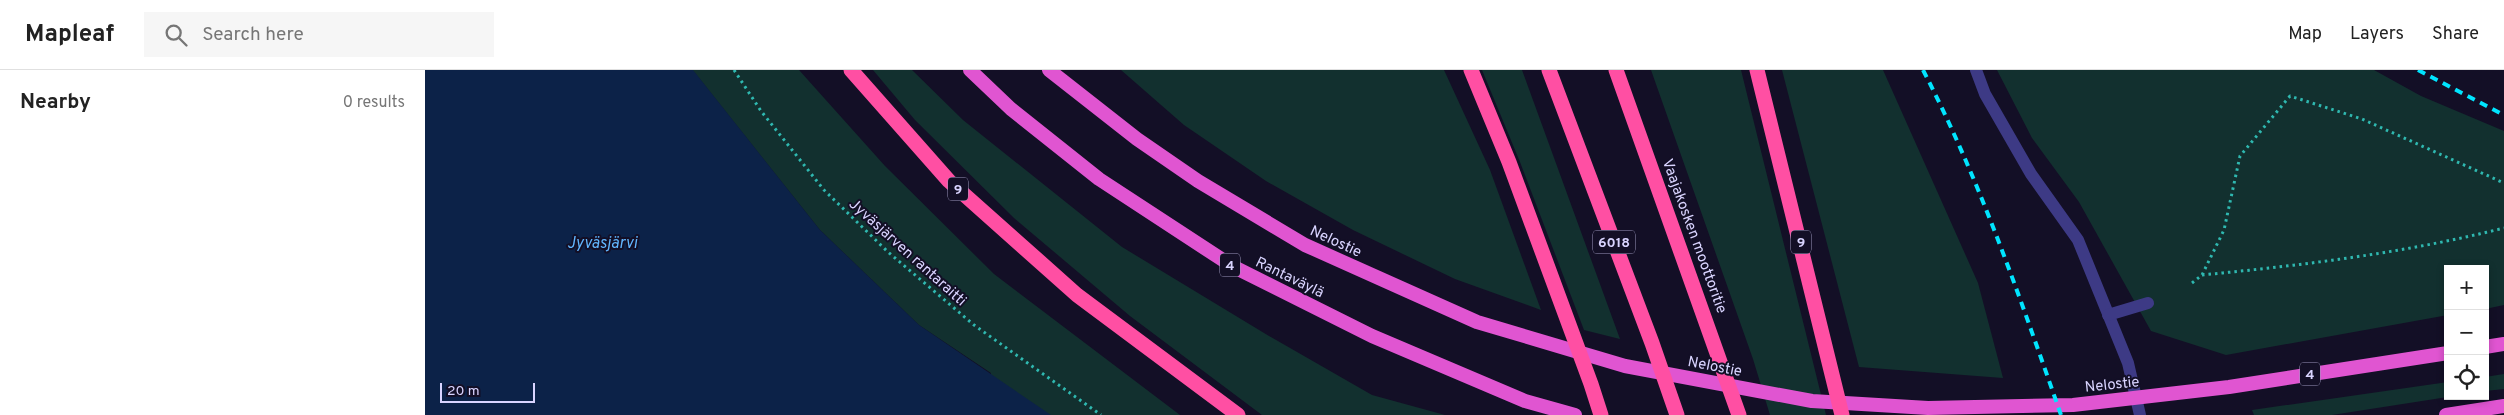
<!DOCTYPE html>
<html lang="en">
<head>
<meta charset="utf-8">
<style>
	:root { --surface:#fff; --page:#f6f6f6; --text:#222; --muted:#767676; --line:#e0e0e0 }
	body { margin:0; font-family:Overpass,sans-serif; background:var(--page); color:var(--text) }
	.controls { position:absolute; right:15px; bottom:15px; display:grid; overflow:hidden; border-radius:0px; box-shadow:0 2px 8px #0003 }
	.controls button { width:45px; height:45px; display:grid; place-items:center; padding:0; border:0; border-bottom:1px solid var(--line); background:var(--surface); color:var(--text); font:25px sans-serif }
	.scale { position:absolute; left:15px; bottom:12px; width:95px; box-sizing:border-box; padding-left:5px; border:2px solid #d9d4ff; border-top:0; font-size:14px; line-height:18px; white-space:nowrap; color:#d9d4ff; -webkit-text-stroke:4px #130f26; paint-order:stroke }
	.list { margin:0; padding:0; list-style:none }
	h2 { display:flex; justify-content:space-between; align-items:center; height:65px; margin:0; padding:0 20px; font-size:21px }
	h2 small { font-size:16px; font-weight:400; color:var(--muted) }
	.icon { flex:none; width:28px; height:28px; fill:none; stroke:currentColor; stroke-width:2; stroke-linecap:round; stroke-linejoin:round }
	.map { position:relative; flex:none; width:2079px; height:345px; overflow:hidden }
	header { display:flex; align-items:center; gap:30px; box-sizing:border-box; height:70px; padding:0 25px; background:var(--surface); border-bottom:1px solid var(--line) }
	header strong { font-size:24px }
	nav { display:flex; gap:28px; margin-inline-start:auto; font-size:18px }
	.search { width:350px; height:45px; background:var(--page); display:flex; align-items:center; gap:12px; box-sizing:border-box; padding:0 18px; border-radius:0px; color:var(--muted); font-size:19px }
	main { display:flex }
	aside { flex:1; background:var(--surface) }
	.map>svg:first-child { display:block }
</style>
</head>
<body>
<header>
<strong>Mapleaf</strong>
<div class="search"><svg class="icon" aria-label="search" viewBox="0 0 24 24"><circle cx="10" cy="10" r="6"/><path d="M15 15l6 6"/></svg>Search here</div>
<nav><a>Map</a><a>Layers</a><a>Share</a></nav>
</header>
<main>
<aside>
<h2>Nearby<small>0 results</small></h2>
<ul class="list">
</ul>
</aside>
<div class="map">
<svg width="2079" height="345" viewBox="0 0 2079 345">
	<rect width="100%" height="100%" fill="#130f26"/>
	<g fill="#12302f">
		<polygon points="0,0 374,0 460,96 569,204 755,345 556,345 566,303 494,255 395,160 270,3"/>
		<polygon points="448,0 487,0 538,50 697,177 844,266 947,325 1020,345 837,345 705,246 589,148 490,50"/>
		<polygon points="696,0 1019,0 1065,100 1116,240 1030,209 928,160 841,111 759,55"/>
		<polygon points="1057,0 1097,0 1195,269 1159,260 1095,92"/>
		<polygon points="1226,0 1316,0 1401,345 1345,345 1328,289"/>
		<polygon points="1357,0 1458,0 1553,213 1578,308 1434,297"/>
		<polygon points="1572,0 1949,0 1996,26 2079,61 2079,235 2060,239 2060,199 2023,199 2023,245 1801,285 1726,261 1654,132 1607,68"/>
		<polygon points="2079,304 2079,319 2060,321 2060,307"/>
		<polygon points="2023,312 2023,326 2029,326 1907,345 1829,345 1827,340"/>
	</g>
	<polygon fill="#0c2248" points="0,0 268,0 395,160 494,255 626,345 0,345"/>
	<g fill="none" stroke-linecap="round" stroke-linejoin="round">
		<g stroke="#2fb8b0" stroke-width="3" stroke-dasharray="2.5 4" stroke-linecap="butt">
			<polyline points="309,0 336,41 399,120 463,182 549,255 676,345"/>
			<path d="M1777,205C1879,195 1980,183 2079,158"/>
			<polyline points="1767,213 1777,205 1799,160 1815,86 1865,26 1937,49 2079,113"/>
		</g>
		<g stroke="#3d3a85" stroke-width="12">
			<polyline points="1551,0 1560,24 1606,104 1653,170 1703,293 1715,345"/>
			<polyline points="1683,245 1723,233"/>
		</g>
		<g stroke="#e055d1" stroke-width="14">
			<polyline points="545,0 586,39 674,109 807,196 947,266 1100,331 1150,345"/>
			<polyline points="624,0 712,69 773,111 880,175 1052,252 1200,296 1387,331 1503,338 1648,335 1804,317 2023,283"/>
			<polyline points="2060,277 2079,274"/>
			<polyline points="2021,345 2079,336"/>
		</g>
		<g stroke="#ff4fa3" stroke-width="15">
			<polyline points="426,0 524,111 652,225 813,345"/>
			<polyline points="1046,0 1084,92 1166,314 1176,345"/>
			<polyline points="1124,0 1227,273 1252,345"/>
			<polyline points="1191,0 1314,345"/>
			<polyline points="1332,0 1417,345"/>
		</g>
		<g stroke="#00e5ff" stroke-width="4" stroke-dasharray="8 6" stroke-linecap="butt">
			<path d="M1498,0C1555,110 1595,228 1636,345"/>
			<polyline points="1993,0 2079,45"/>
		</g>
	</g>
	<g text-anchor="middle" stroke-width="4" stroke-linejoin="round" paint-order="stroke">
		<g fill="#130f26" stroke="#9e99be" stroke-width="1">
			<rect x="523" y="107.5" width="20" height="23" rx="4"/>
			<rect x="1168" y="160.5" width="42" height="23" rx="4"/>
			<rect x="1366" y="160.5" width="20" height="23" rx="4"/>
			<rect x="795" y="183.5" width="20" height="23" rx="4"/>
			<rect x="1875" y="292.5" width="20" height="23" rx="4"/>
		</g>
		<g font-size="14" font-weight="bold" fill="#d9d4ff">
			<text x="533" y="124">9</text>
			<text x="1189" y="177">6018</text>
			<text x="1376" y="177">9</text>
			<text x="805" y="200">4</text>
			<text x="1885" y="309">4</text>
		</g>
		<g font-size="15" fill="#d9d4ff" stroke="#130f26">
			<text transform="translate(1270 166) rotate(70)" y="5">Vaajakosken moottoritie</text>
			<text transform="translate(911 171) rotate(25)" y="5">Nelostie</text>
			<text transform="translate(483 182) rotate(42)" y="5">Jyväsjärven rantaraitti</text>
			<text transform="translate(865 207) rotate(26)" y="5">Rantaväylä</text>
			<text transform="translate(1290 296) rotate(11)" y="5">Nelostie</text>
			<text transform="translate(1687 314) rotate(-6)" y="5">Nelostie</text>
		</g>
		<g font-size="16" font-style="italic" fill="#62b6ff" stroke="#130f26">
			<text x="177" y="178">Jyväsjärvi</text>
		</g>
	</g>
</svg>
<div class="controls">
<button>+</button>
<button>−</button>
<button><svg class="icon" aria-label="locate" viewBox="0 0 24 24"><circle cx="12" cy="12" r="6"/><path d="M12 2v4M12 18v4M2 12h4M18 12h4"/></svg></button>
</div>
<div class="scale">20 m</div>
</div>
</main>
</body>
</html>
